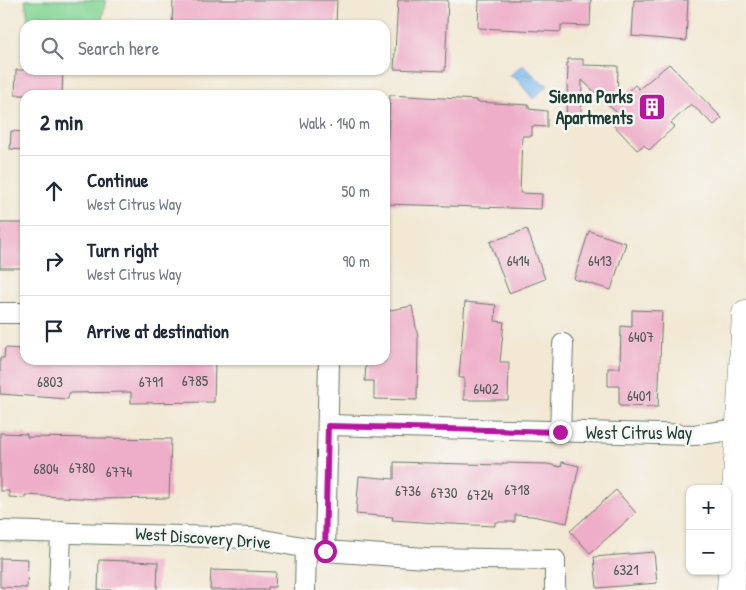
<!DOCTYPE html>
<html lang="en">
<head>
<meta charset="utf-8">
<style>
	:root { --surface:#fff; --page:#f6f6f7; --text:#1f2937; --muted:#747a83; --line:#e0e1e3 }
	body { margin:0; font-family:"Patrick Hand",sans-serif; background:var(--page); color:var(--text) }
	.controls { position:absolute; right:15px; bottom:15px; display:grid; overflow:hidden; border-radius:10px; box-shadow:0 1px 4px #0004 }
	.controls button { width:45px; height:45px; display:grid; place-items:center; padding:0; border:0; border-bottom:1px solid var(--line); background:var(--surface); color:var(--text); font:25px sans-serif }
	.stop { position:absolute; width:15px; height:15px; margin:-11px; border:4px solid #b5179e; border-radius:50%; background:#fff }
	.stop.end { background:#b5179e; border-color:#fff; box-shadow:0 1px 5px #0008 }
	.list { margin:0; padding:0; list-style:none }
	h2 { display:flex; justify-content:space-between; align-items:center; height:65px; margin:0; padding:0 20px; font-size:21px }
	h2 small { font-size:16px; font-weight:400; color:var(--muted) }
	.list li { display:grid; grid-template-columns:32px 1fr auto; gap:15px; align-items:center; box-sizing:border-box; height:70px; padding:0 20px; border-top:1px solid var(--line) }
	.list b { display:block; font-size:19px; white-space:nowrap }
	.list p { margin:0; font-size:16px; white-space:nowrap; color:var(--muted) }
	.list em { font-size:16px; font-style:normal; color:var(--muted) }
	.icon { flex:none; width:28px; height:28px; fill:none; stroke:currentColor; stroke-width:2; stroke-linecap:round; stroke-linejoin:round }
	.map { position:relative; flex:none; width:746px; height:590px; overflow:hidden }
	.search { position:absolute; background:var(--surface); box-shadow:0 1px 4px #0004; left:20px; top:20px; width:370px; height:55px; display:flex; align-items:center; gap:12px; box-sizing:border-box; padding:0 18px; border-radius:15px; color:var(--muted); font-size:19px }
	.panel { position:absolute; background:var(--surface); box-shadow:0 1px 4px #0004; left:20px; top:90px; width:370px; height:275px; border-radius:15px }
	.map>svg:first-child { display:block }
</style>
</head>
<body>
<div class="map">
<svg width="746" height="590" viewBox="0 0 746 590">
	<defs>
		<pattern id="water-ripples" width="26" height="14" patternUnits="userSpaceOnUse" patternTransform="scale(1.25)"><rect width="26" height="14" fill="#7fbaf0"/><path d="M2 4q2-2 4 0t4 0M15 11q2-2 4 0t4 0" fill="none" stroke="#6798c3"/></pattern>
	</defs>
	<rect width="100%" height="100%" fill="#f6f6f2"/>
	<filter id="ink" filterUnits="userSpaceOnUse"><feTurbulence type="fractalNoise" baseFrequency=".02" numOctaves="2"/><feDisplacementMap in="SourceGraphic" scale="10" xChannelSelector="R" yChannelSelector="G"/><feConvolveMatrix kernelMatrix="1 2 1 2 8 2 1 2 1" color-interpolation-filters="sRGB"/></filter>
	<filter id="wash" filterUnits="userSpaceOnUse"><feTurbulence type="fractalNoise" baseFrequency=".0096" numOctaves="4" result="noise"/><feDisplacementMap in="SourceGraphic" scale="20" xChannelSelector="R" yChannelSelector="G"/><feGaussianBlur stdDeviation="1.12" result="paint"/><feColorMatrix in="noise" values="0 0 0 0 0 0 0 0 0 0 0 0 0 0 0 0 0 1.4 0 .05"/><feComposite in="paint" operator="in"/></filter>
	<g filter="url(#wash)">
		<rect width="100%" height="100%" fill="#f2e8d3"/>
		<polygon fill="#84d596" stroke="#528965" points="25,0 105,0 105,3 101,25 29,25"/>
		<polygon fill="url(#water-ripples)" stroke="#4f7c92" points="523,64 539,81 548,85 533,99 517,79 510,76"/>
		<g id="blocks">
			<g fill="#eeadc8">
				<polygon points="173,0 337,0 336,25 172,25"/>
				<polygon points="398,0 448,0 445,71 394,69"/>
				<polygon points="479,0 591,0 590,26 561,25 561,32 478,28"/>
				<polygon points="634,0 688,0 686,41 632,36"/>
				<polygon points="568,59 583,59 583,65 618,66 617,101 635,85 639,89 669,64 722,118 714,125 691,104 671,123 675,126 649,150 644,145 637,150 608,119 616,112 582,80 581,118 566,117 568,67 565,64 568,64"/>
				<polygon points="16,70 63,70 62,95 15,95"/>
				<polygon points="390,95 477,100 477,102 529,105 529,109 547,111 547,127 532,126 532,136 522,136 520,193 542,194 541,209 385,204 385,154 387,154"/>
				<polygon points="11,131 25,132 25,150 10,149"/>
				<rect x="0" y="223" width="25" height="45"/>
				<polygon points="527,229 545,279 509,293 490,242"/>
				<polygon points="589,231 626,243 611,290 574,279"/>
				<polygon points="465,302 496,305 495,321 504,322 500,362 509,362 508,400 464,400 464,378 459,378"/>
				<polygon points="412,306 418,338 417,400 374,399 374,381 365,381 366,361 385,361 385,311"/>
				<polygon points="632,310 662,311 658,407 619,406 619,386 608,386 608,368 620,368 621,326 632,327"/>
				<polygon points="5,348 23,349 23,360 215,360 214,402 131,403 131,392 69,393 68,399 0,394 0,358 4,358"/>
				<polygon points="0,433 27,434 27,437 171,439 169,498 97,499 25,495 25,498 9,497 9,491 0,491"/>
				<polygon points="394,462 502,465 502,463 547,464 561,467 562,462 579,466 567,523 532,516 515,515 515,522 495,522 495,526 451,524 392,520 393,517 356,514 359,476 394,479"/>
				<polygon points="616,490 636,513 590,553 570,531"/>
				<polygon points="654,552 657,583 597,588 594,557"/>
				<polygon points="0,558 28,559 27,588 0,587"/>
				<polygon points="99,560 158,562 157,590 98,590"/>
				<polygon points="211,570 276,572 275,587 268,587 268,590 210,590"/>
			</g>
		</g>
	</g>
	<g filter="url(#ink)">
		<use href="#blocks" fill-opacity="0" stroke="#69796c" stroke-width="1"/>
		<g fill="none" stroke-linecap="round" stroke-linejoin="round">
			<g stroke="#69796c" stroke-width="22">
				<g id="street">
					<polyline points="0,313 25,313"/>
					<polyline points="328,425 694,435 740,429"/>
					<polyline points="560,432 563,344"/>
					<polyline points="0,531 253,538 325,551 426,558 555,560 555,590"/>
					<polyline points="325,551 329,360"/>
					<polyline points="59,590 61,532"/>
					<polyline points="305,590 306,548"/>
				</g>
			</g>
			<g stroke="#69796c" stroke-width="29">
				<polyline id="secondary" points="731,590 746,314"/>
			</g>
			<use href="#street" stroke="#fff" stroke-width="20"/>
			<use href="#secondary" stroke="#fff" stroke-width="28"/>
		</g>
	</g>
	<g fill="none" stroke-linecap="round" stroke-linejoin="round" filter="url(#ink)">
		<polyline stroke="#b5179e" stroke-width="6" points="325,551 328,426 560,432"/>
	</g>
	<defs>
		<g id="building-square" transform="scale(1.4375)"><rect x="-9" y="-9" width="18" height="18" rx="4" fill="#b5179e" stroke="#f6f6f2"/><path d="M-4-6H4V6H1V3H-1V6H-4ZM-2.5-4.3h1.7v1.8h-1.7ZM.8-4.3h1.7v1.8H.8ZM-2.5-1h1.7V.8h-1.7ZM.8-1h1.7V.8H.8Z" fill="#fff"/></g>
	</defs>
	<g fill-rule="evenodd">
		<use href="#building-square" x="652" y="107"/>
	</g>
	<g text-anchor="middle" stroke-width="5" stroke-linejoin="round" paint-order="stroke">
		<g font-size="15" fill="#535959">
			<text x="518" y="266">6414</text>
			<text x="600" y="266">6413</text>
			<text x="641" y="342">6407</text>
			<text x="195" y="386">6785</text>
			<text x="50" y="387">6803</text>
			<text x="151" y="387">6791</text>
			<text x="486" y="394">6402</text>
			<text x="639" y="401">6401</text>
			<text x="82" y="473">6780</text>
			<text x="46" y="474">6804</text>
			<text x="119" y="477">6774</text>
			<text x="517" y="495">6718</text>
			<text x="408" y="496">6736</text>
			<text x="444" y="498">6730</text>
			<text x="480" y="500">6724</text>
			<text x="626" y="575">6321</text>
		</g>
		<g font-size="18" font-weight="bold" fill="#1f3d34" stroke="#f6f6f2" text-anchor="end">
			<text x="633" y="103">Sienna Parks<tspan x="633" dy="21">Apartments</tspan></text>
		</g>
		<g font-size="18" fill="#1f3d34" stroke="#f6f6f2">
			<text x="639" y="439">West Citrus Way</text>
			<text transform="translate(203 538) rotate(4)" y="6">West Discovery Drive</text>
		</g>
	</g>
</svg>
<div class="controls">
<button>+</button>
<button>−</button>
</div>
<div class="stop" style="left:325px;top:551px"></div>
<div class="stop end" style="left:560px;top:432px"></div>
<div class="search"><svg class="icon" aria-label="search" viewBox="0 0 24 24"><circle cx="10" cy="10" r="6"/><path d="M15 15l6 6"/></svg>Search here</div>
<section class="panel">
<h2>2 min<small>Walk · 140 m</small></h2>
<ul class="list">
<li><svg class="icon" aria-label="ahead" viewBox="0 0 24 24"><path d="M12 20V5M6 11l6-6 6 6"/></svg><div><b>Continue</b><p>West Citrus Way</p></div><em>50 m</em></li>
<li><svg class="icon" aria-label="right" viewBox="0 0 24 24"><path d="M7 20v-9h11M14 6l5 5-5 5"/></svg><div><b>Turn right</b><p>West Citrus Way</p></div><em>90 m</em></li>
<li><svg class="icon" aria-label="arrive" viewBox="0 0 24 24"><path d="M6 21V4h12l-3 4 3 4H6"/></svg><div><b>Arrive at destination</b></div></li>
</ul>
</section>
</div>
</body>
</html>
